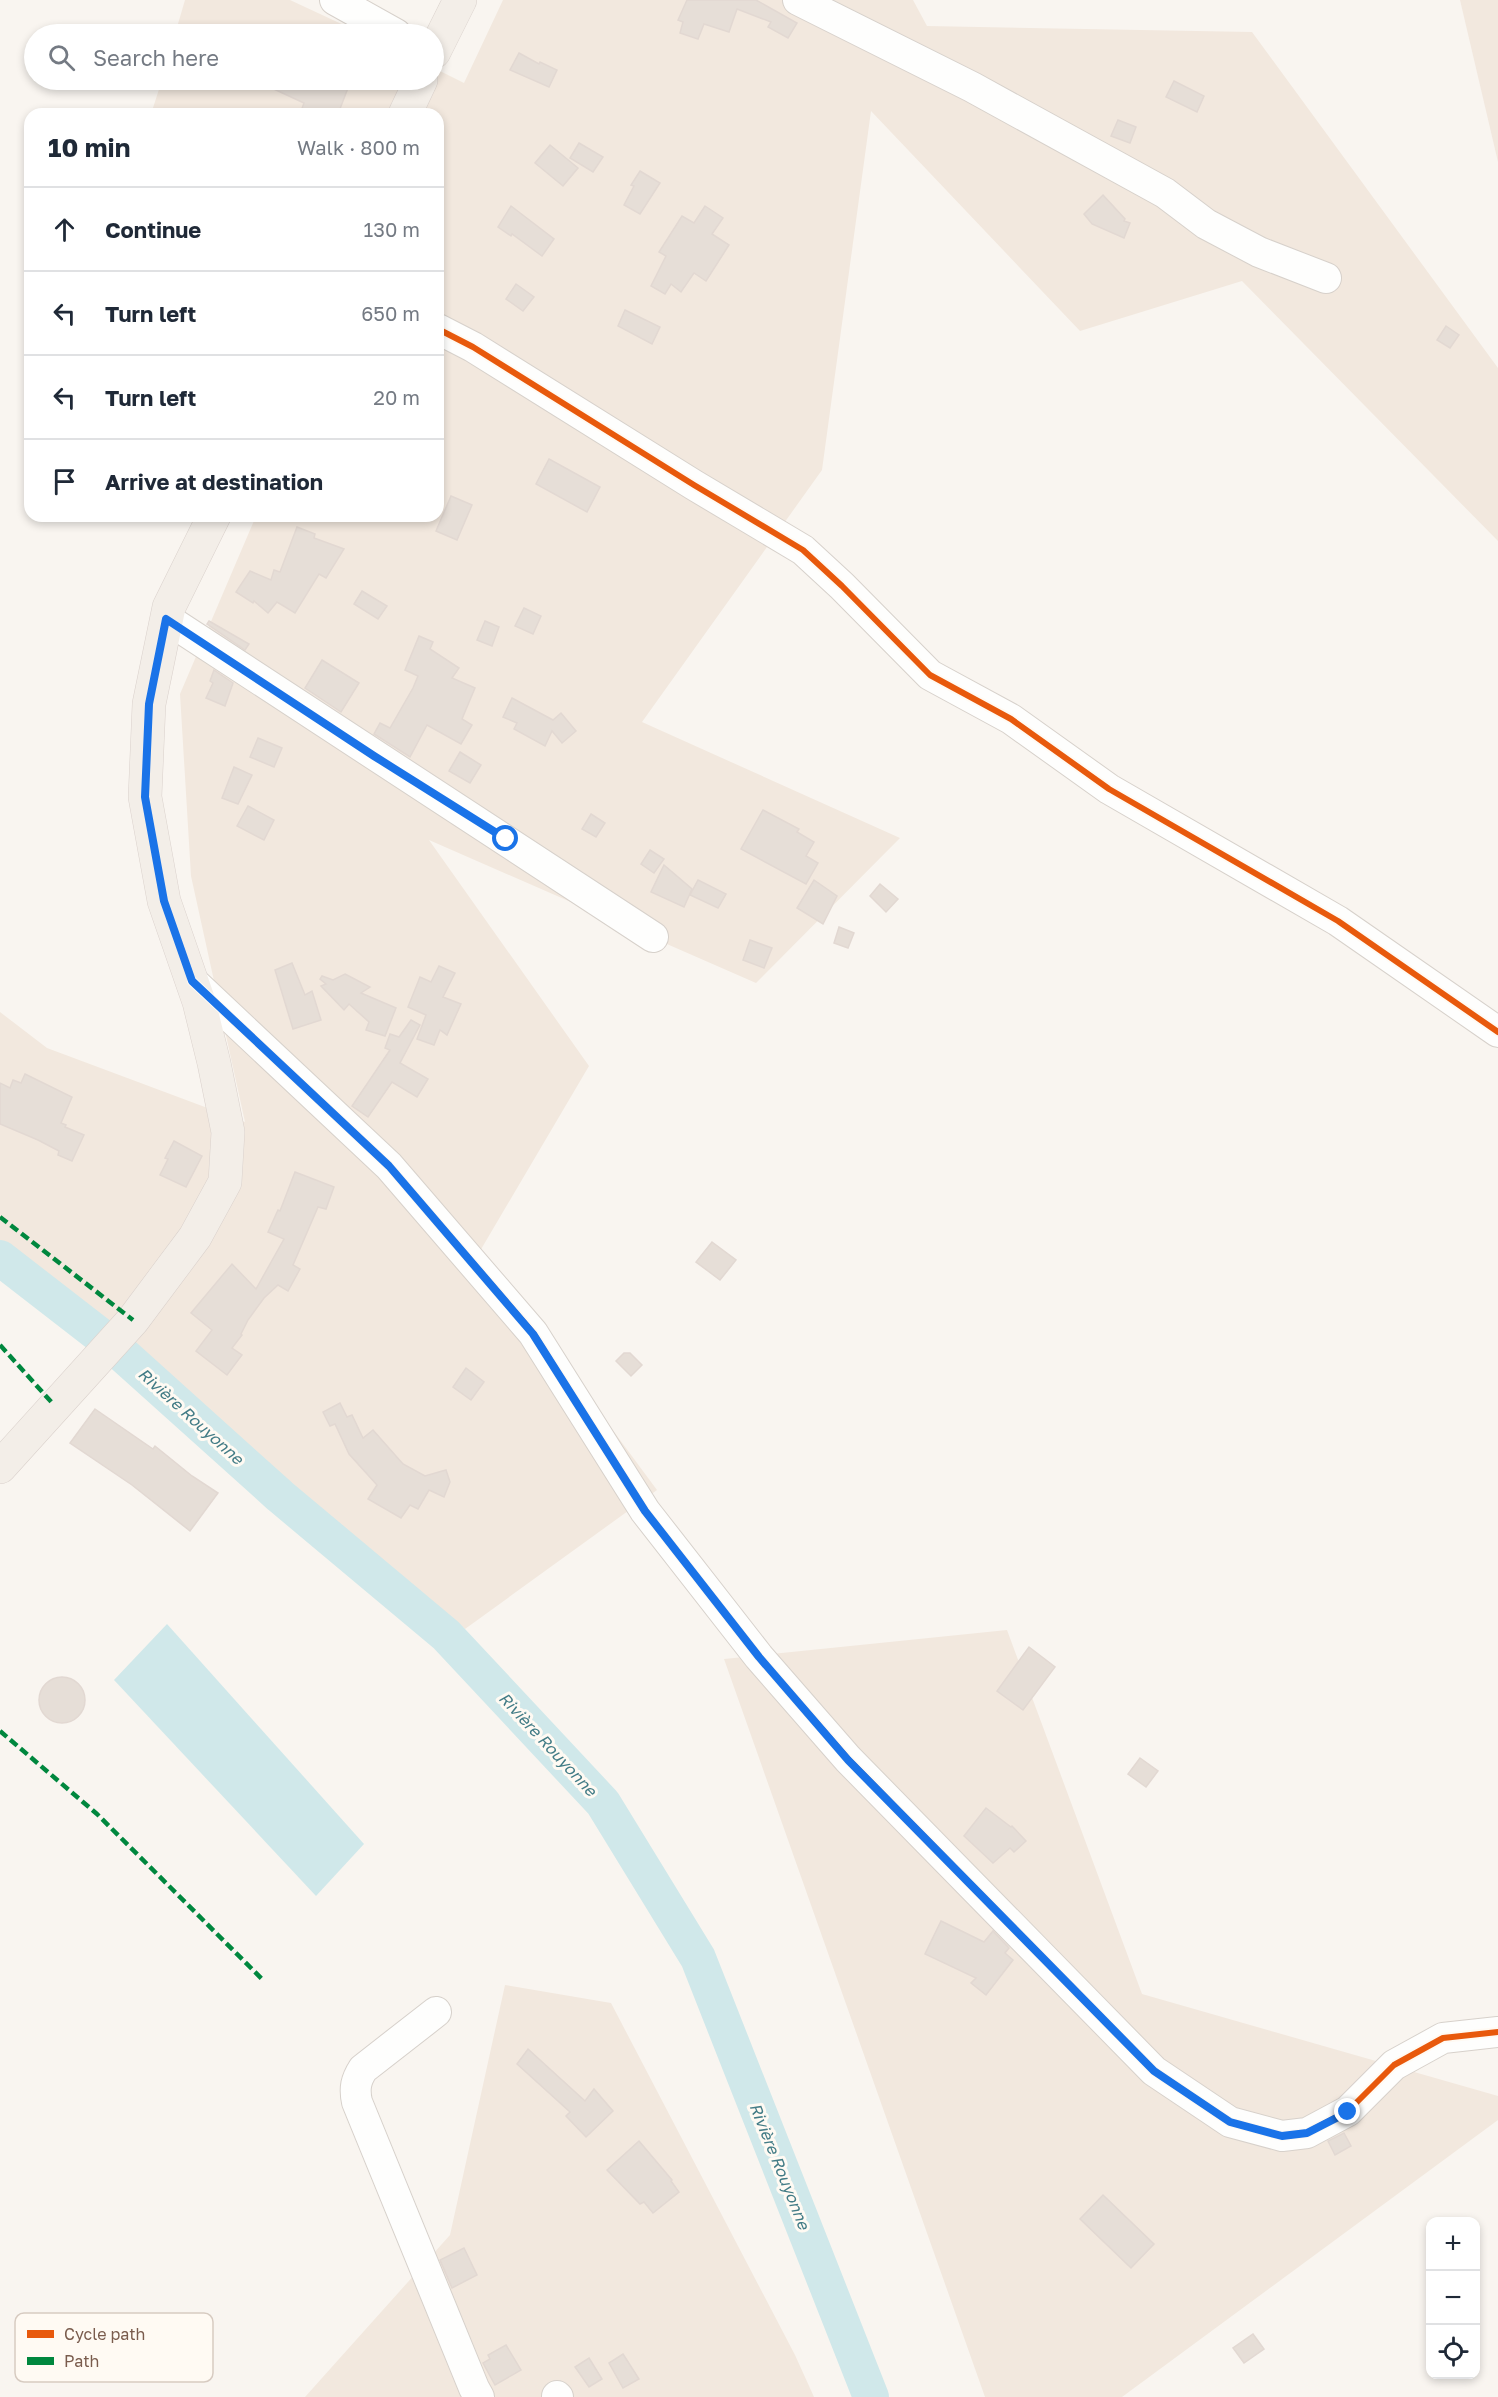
<!DOCTYPE html>
<html lang="en">
<head>
<meta charset="utf-8">
<style>
	:root { --surface:#fff; --page:#f6f6f7; --text:#1f2937; --muted:#747a83; --line:#e0e1e3 }
	body { margin:0; font-family:"Golos Text",sans-serif; background:var(--page); color:var(--text) }
	.controls { position:absolute; right:18px; bottom:18px; display:grid; overflow:hidden; border-radius:12px; box-shadow:0 3px 9px #0003 }
	.controls button { width:54px; height:54px; display:grid; place-items:center; padding:0; border:0; border-bottom:2px solid var(--line); background:var(--surface); color:var(--text); font:30px sans-serif }
	.stop { position:absolute; width:18px; height:18px; margin:-14px; border:4px solid #1a73e8; border-radius:50%; background:#fff }
	.stop.end { background:#1a73e8; border-color:#fff; box-shadow:0 2px 6px #0008 }
	.list { margin:0; padding:0; list-style:none }
	h2 { display:flex; justify-content:space-between; align-items:center; height:78px; margin:0; padding:0 24px; font-size:26px }
	h2 small { font-size:20px; font-weight:400; color:var(--muted) }
	.list li { display:grid; grid-template-columns:39px 1fr auto; gap:18px; align-items:center; box-sizing:border-box; height:84px; padding:0 24px; border-top:2px solid var(--line) }
	.list b { display:block; font-size:22px; white-space:nowrap }
	.list em { font-size:20px; font-style:normal; color:var(--muted) }
	.icon { flex:none; width:33px; height:33px; fill:none; stroke:currentColor; stroke-width:2; stroke-linecap:round; stroke-linejoin:round }
	.map { position:relative; flex:none; width:1498px; height:2397px; overflow:hidden }
	.search { position:absolute; background:var(--surface); box-shadow:0 3px 9px #0003; left:24px; top:24px; width:420px; height:66px; display:flex; align-items:center; gap:15px; box-sizing:border-box; padding:0 21px; border-radius:33px; color:var(--muted); font-size:22px }
	.panel { position:absolute; background:var(--surface); box-shadow:0 3px 9px #0003; left:24px; top:108px; width:420px; height:414px; border-radius:18px }
	.map>svg:first-child { display:block }
</style>
</head>
<body>
<div class="map">
<svg width="1498" height="2397" viewBox="0 0 1498 2397">
	<rect width="100%" height="100%" fill="#f9f5f0"/>
	<g fill="#f2e8de">
		<polygon points="185,0 290,0 363,34 175,34"/>
		<polygon points="503,0 913,0 927,26 1252,32 1498,368 1498,541 1242,281 1080,331 871,111 822,470 642,722 900,838 756,983 429,840 589,1066 480,1251 657,1490 465,1629 0,1240 0,1012 47,1048 245,1122 191,876 180,694 256,516 438,516 438,114 151,114 162,80 434,80 434,68 464,83"/>
		<polygon points="1460,0 1498,0 1498,162"/>
		<polygon points="1007,1630 1142,1994 1498,2096 1498,2120 1122,2397 985,2397 724,1659"/>
		<polygon points="505,1985 611,2003 795,2355 814,2397 305,2397 450,2235"/>
	</g>
	<polygon fill="#d0e8ea" points="167,1624 364,1844 316,1896 114,1680"/>
	<g fill="none" stroke-linecap="round" stroke-linejoin="round">
		<polyline stroke="#d0e8ea" stroke-width="36" points="0,1258 111,1344 280,1496 446,1635 603,1803 698,1958 871,2397"/>
	</g>
	<g fill="#e6ded7" stroke="#e2d8d2" stroke-width="1.5">
		<polygon points="687,0 756,0 797,23 788,38 768,27 771,22 737,9 729,32 704,24 698,39 680,33 683,22 678,20"/>
		<polygon points="519,53 539,64 540,62 557,70 549,87 510,70"/>
		<polygon points="254,80 351,80 338,114 300,114 304,103"/>
		<polygon points="1174,81 1204,96 1197,112 1166,97"/>
		<polygon points="1118,120 1136,127 1130,143 1111,136"/>
		<polygon points="579,143 603,157 593,172 570,158"/>
		<polygon points="550,145 578,168 563,186 535,163"/>
		<polygon points="640,171 660,183 640,214 624,205 634,186 631,185"/>
		<polygon points="1103,195 1125,219 1124,221 1130,223 1124,238 1092,224 1084,214"/>
		<polygon points="511,206 554,239 542,256 512,234 511,236 498,227"/>
		<polygon points="705,206 723,218 712,234 729,245 706,281 694,273 681,292 671,284 665,294 651,286 666,256 659,252 682,216 694,223"/>
		<polygon points="516,284 534,297 523,311 506,299"/>
		<polygon points="625,310 660,327 652,344 618,326"/>
		<polygon points="1446,326 1459,335 1450,348 1437,340"/>
		<polygon points="549,459 600,487 587,512 536,484"/>
		<polygon points="451,496 472,505 457,540 436,531"/>
		<polygon points="297,527 315,534 314,538 344,549 326,578 319,574 295,613 277,602 268,613 254,601 253,603 236,592 250,571 271,580 274,570 280,572"/>
		<polygon points="362,591 387,606 378,619 354,604"/>
		<polygon points="524,608 541,616 533,634 515,626"/>
		<polygon points="209,621 249,644 245,650 207,624"/>
		<polygon points="485,621 499,627 492,646 477,640"/>
		<polygon points="419,636 433,642 430,649 459,668 452,678 475,688 462,719 472,725 461,744 427,725 410,757 374,734 380,723 390,728 413,688 418,676 405,670"/>
		<polygon points="322,660 359,683 341,712 305,688"/>
		<polygon points="214,670 233,683 225,706 206,698 213,683 210,681"/>
		<polygon points="512,698 553,720 561,713 576,731 562,743 552,731 545,746 514,729 517,723 503,717"/>
		<polygon points="258,738 282,748 274,767 250,757"/>
		<polygon points="460,752 481,765 470,783 449,771"/>
		<polygon points="234,767 252,775 238,804 222,798"/>
		<polygon points="248,806 274,820 264,840 237,826"/>
		<polygon points="763,810 799,829 797,832 814,842 806,856 818,863 806,884 741,849"/>
		<polygon points="591,814 605,823 596,837 582,829"/>
		<polygon points="650,850 664,859 654,873 641,864"/>
		<polygon points="664,865 692,889 684,907 651,892"/>
		<polygon points="698,880 726,894 718,908 690,895"/>
		<polygon points="814,880 837,896 823,924 797,908"/>
		<polygon points="880,884 898,899 886,912 870,896"/>
		<polygon points="839,927 854,933 848,948 834,943"/>
		<polygon points="750,940 772,948 764,968 743,960"/>
		<polygon points="292,963 305,995 312,991 321,1020 293,1029 275,970"/>
		<polygon points="439,966 455,973 443,997 461,1004 447,1035 440,1030 434,1045 417,1039 426,1015 408,1007 420,977 431,982"/>
		<polygon points="345,974 370,987 361,993 396,1008 385,1036 366,1030 369,1022 349,1004 344,1010 321,986 326,984 320,979 322,976 333,980"/>
		<polygon points="411,1020 420,1025 400,1063 428,1079 417,1097 392,1082 368,1117 352,1106 390,1050 385,1048 390,1034 399,1037"/>
		<polygon points="25,1074 72,1097 61,1123 66,1125 65,1127 84,1135 72,1161 58,1155 59,1151 38,1140 0,1124 0,1083 10,1088 13,1080 21,1083"/>
		<polygon points="174,1141 202,1156 186,1187 160,1175 168,1159 165,1158"/>
		<polygon points="295,1172 334,1187 326,1209 318,1207 293,1265 300,1269 288,1291 278,1285 264,1298 248,1320 241,1334 242,1335 232,1348 242,1355 227,1375 196,1351 212,1330 191,1313 232,1264 256,1289 284,1239 268,1232 278,1210 280,1211"/>
		<polygon points="712,1242 736,1260 720,1280 696,1262"/>
		<polygon points="624,1353 630,1353 642,1365 631,1376 616,1361"/>
		<polygon points="466,1368 484,1382 471,1400 453,1387"/>
		<polygon points="340,1403 347,1417 352,1415 363,1438 373,1430 403,1464 425,1476 446,1470 450,1482 444,1497 429,1490 418,1509 410,1505 401,1518 368,1499 377,1485 349,1454 335,1424 330,1426 323,1412"/>
		<polygon points="95,1409 153,1449 155,1446 192,1476 218,1493 190,1531 132,1485 70,1443"/>
		<polygon points="1029,1647 1055,1667 1023,1710 997,1691"/>
		<circle cx="62" cy="1700" r="23"/>
		<polygon points="1140,1758 1158,1771 1146,1787 1128,1774"/>
		<polygon points="986,1808 1011,1827 1012,1826 1026,1841 1014,1852 1010,1848 993,1863 964,1836"/>
		<polygon points="941,1921 984,1942 993,1931 1009,1948 1005,1953 1013,1960 986,1995 971,1983 976,1978 925,1954"/>
		<polygon points="528,2049 585,2101 594,2089 613,2111 586,2137 566,2116 570,2112 517,2064"/>
		<polygon points="1344,2133 1351,2146 1335,2155 1328,2141"/>
		<polygon points="639,2141 672,2180 671,2181 679,2192 653,2213 644,2202 640,2204 607,2170"/>
		<polygon points="1103,2195 1154,2244 1131,2268 1080,2219"/>
		<polygon points="464,2248 477,2275 452,2288 440,2260"/>
		<polygon points="1253,2334 1264,2349 1244,2363 1233,2348"/>
		<polygon points="506,2345 521,2370 495,2385 483,2363 490,2359 488,2355"/>
		<polygon points="623,2354 639,2379 623,2388 609,2363"/>
		<polygon points="589,2358 602,2379 589,2387 575,2367"/>
	</g>
	<g fill="none" stroke-linecap="round" stroke-linejoin="round">
		<g stroke="#d7d1cb" stroke-width="32">
			<g id="minor">
				<polyline points="335,0 396,34"/>
				<polyline points="798,0 972,87 1165,193 1206,224 1259,252 1326,278"/>
				<polyline points="438,329 473,347 694,485 803,550 842,586 930,675 1011,719 1109,789 1338,921 1498,1032"/>
				<polyline points="167,619 653,937"/>
				<polyline points="192,981 389,1166 533,1333 645,1511 759,1657 848,1759 1154,2071 1230,2122 1282,2136 1307,2133 1348,2111 1394,2065 1443,2038 1498,2032"/>
				<path d="M436,2012L363,2069C356,2080 354,2088 357,2102L474,2388L479,2397"/>
				<polyline points="557,2396 558,2397"/>
			</g>
		</g>
		<g stroke="#dad1cc" stroke-width="34">
			<g id="major">
				<polyline points="434,52 460,0"/>
				<polyline points="405,114 421,80"/>
				<polyline points="0,1467 133,1320 195,1237 225,1182 228,1132 214,1063 199,1002 164,901 145,797 149,704 169,607 214,516"/>
			</g>
		</g>
		<use href="#minor" stroke="#fefefd" stroke-width="30"/>
		<use href="#major" stroke="#f3eee8" stroke-width="33"/>
		<g stroke="#00873e" stroke-width="4.5" stroke-dasharray="9 4.5" stroke-linecap="butt">
			<polyline points="0,1217 133,1320"/>
			<polyline points="0,1345 54,1405"/>
			<polyline points="0,1731 97,1814 264,1981"/>
		</g>
		<g stroke="#fffaf3" stroke-width="10">
			<g id="cycleway">
				<polyline points="438,329 473,347 694,485 803,550 842,586 930,675 1011,719 1109,789 1338,921 1498,1032"/>
				<polyline points="192,981 389,1166 533,1333 645,1511 759,1657 848,1759 1154,2071 1230,2122 1282,2136 1307,2133 1348,2111 1394,2065 1443,2038 1498,2032"/>
			</g>
		</g>
		<use href="#cycleway" stroke="#e8590c" stroke-width="6"/>
	</g>
	<g fill="none" stroke-linecap="round" stroke-linejoin="round">
		<polyline stroke="#1a73e8" stroke-width="8" points="506,839 374,756 166,619 149,704 145,797 164,901 192,981 389,1166 533,1334 645,1511 759,1657 848,1760 1154,2071 1230,2122 1282,2136 1307,2133 1348,2112"/>
	</g>
	<g text-anchor="middle" stroke-width="6" stroke-linejoin="round" paint-order="stroke">
		<g font-size="16" font-style="italic" fill="#437c86" stroke="#fffaf3">
			<text transform="translate(191 1416) rotate(42)" y="6">Rivière Rouyonne</text>
			<text transform="translate(548 1744) rotate(47)" y="6">Rivière Rouyonne</text>
			<text transform="translate(780 2166) rotate(68)" y="6">Rivière Rouyonne</text>
		</g>
	</g>
	<rect x="15" y="2313" width="198" height="69" rx="9" fill="#fffaf3" stroke="#d7cbc1" stroke-width="1.5"/>
	<rect x="27" y="2330" width="27" height="8" fill="#e8590c"/>
	<rect x="27" y="2357" width="27" height="8" fill="#00873e"/>
	<g font-size="16" fill="#7a5c4d">
		<text x="64" y="2340">Cycle path</text>
		<text x="64" y="2367">Path</text>
	</g>
</svg>
<div class="controls">
<button>+</button>
<button>−</button>
<button><svg class="icon" aria-label="locate" viewBox="0 0 24 24"><circle cx="12" cy="12" r="6"/><path d="M12 2v4M12 18v4M2 12h4M18 12h4"/></svg></button>
</div>
<div class="stop" style="left:506px;top:839px"></div>
<div class="stop end" style="left:1348px;top:2112px"></div>
<div class="search"><svg class="icon" aria-label="search" viewBox="0 0 24 24"><circle cx="10" cy="10" r="6"/><path d="M15 15l6 6"/></svg>Search here</div>
<section class="panel">
<h2>10 min<small>Walk · 800 m</small></h2>
<ul class="list">
<li><svg class="icon" aria-label="ahead" viewBox="0 0 24 24"><path d="M12 20V5M6 11l6-6 6 6"/></svg><div><b>Continue</b></div><em>130 m</em></li>
<li><svg class="icon" aria-label="left" viewBox="0 0 24 24"><path d="M17 20v-9H6M10 6l-5 5 5 5"/></svg><div><b>Turn left</b></div><em>650 m</em></li>
<li><svg class="icon" aria-label="left" viewBox="0 0 24 24"><path d="M17 20v-9H6M10 6l-5 5 5 5"/></svg><div><b>Turn left</b></div><em>20 m</em></li>
<li><svg class="icon" aria-label="arrive" viewBox="0 0 24 24"><path d="M6 21V4h12l-3 4 3 4H6"/></svg><div><b>Arrive at destination</b></div></li>
</ul>
</section>
</div>
</body>
</html>
